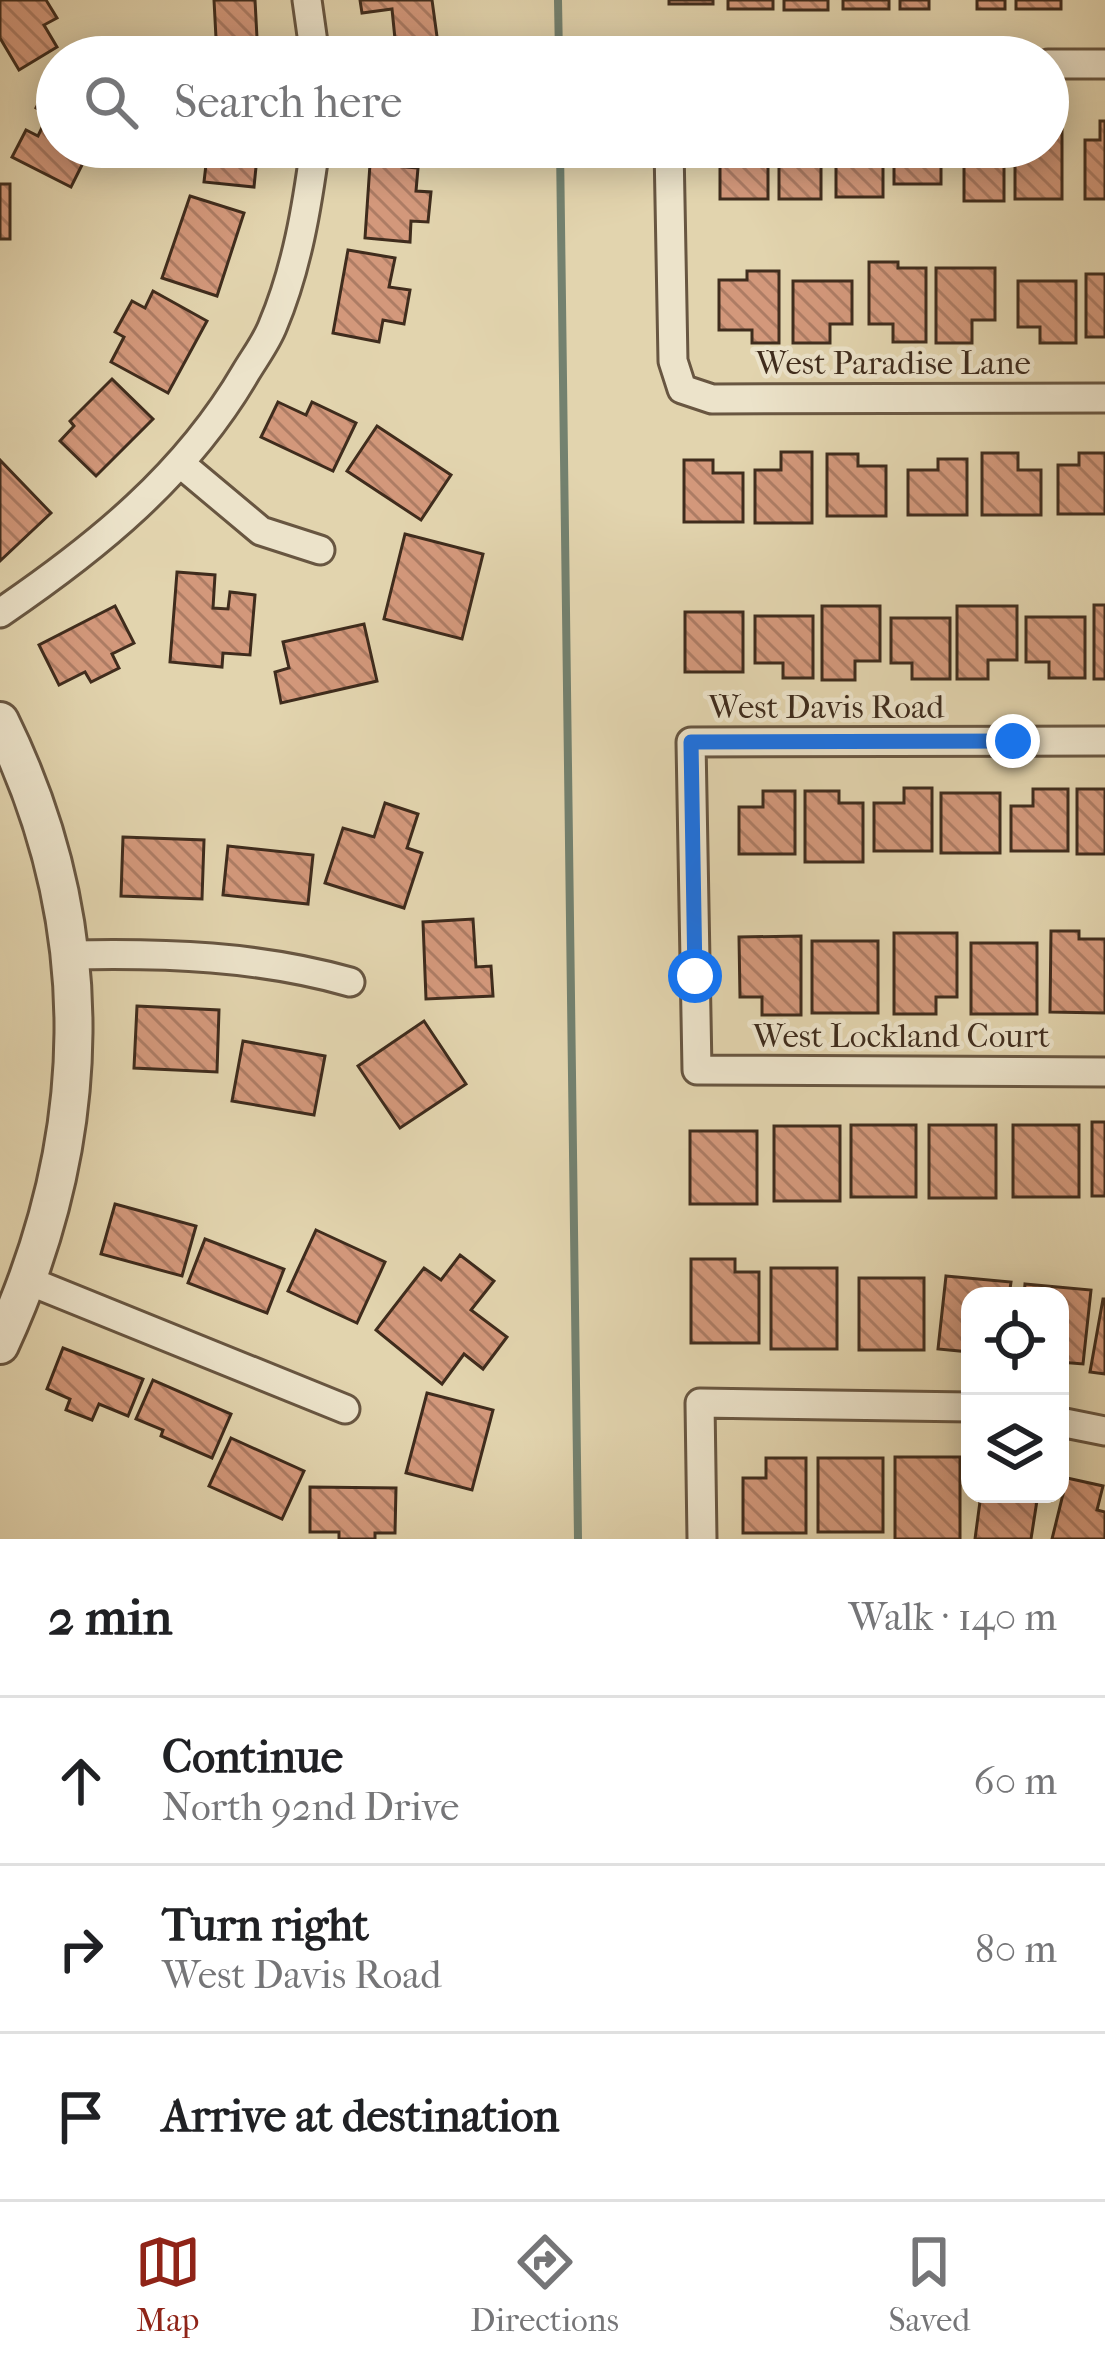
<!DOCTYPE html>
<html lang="en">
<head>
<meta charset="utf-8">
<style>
	:root { --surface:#fff; --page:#f6f6f6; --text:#202124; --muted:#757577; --line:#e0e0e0; --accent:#8f2418 }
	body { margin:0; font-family:"IM FELL French Canon",serif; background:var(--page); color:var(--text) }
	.controls { position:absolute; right:36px; bottom:36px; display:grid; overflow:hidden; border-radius:24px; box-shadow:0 6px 30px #0003 }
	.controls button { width:108px; height:108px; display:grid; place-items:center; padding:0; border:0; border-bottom:3px solid var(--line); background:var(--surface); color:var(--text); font:60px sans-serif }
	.stop { position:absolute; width:36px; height:36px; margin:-27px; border:9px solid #1a73e8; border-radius:50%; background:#fff }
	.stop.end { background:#1a73e8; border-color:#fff; box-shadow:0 3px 12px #0008 }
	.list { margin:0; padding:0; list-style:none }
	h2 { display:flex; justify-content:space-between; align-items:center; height:156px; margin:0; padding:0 48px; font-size:51px }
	h2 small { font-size:39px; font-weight:400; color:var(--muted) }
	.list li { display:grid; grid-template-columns:78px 1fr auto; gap:36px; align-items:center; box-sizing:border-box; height:168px; padding:0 48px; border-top:3px solid var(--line) }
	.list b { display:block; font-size:45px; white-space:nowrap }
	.list p { margin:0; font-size:39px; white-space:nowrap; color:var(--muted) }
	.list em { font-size:39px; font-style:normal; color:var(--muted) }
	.icon { flex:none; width:66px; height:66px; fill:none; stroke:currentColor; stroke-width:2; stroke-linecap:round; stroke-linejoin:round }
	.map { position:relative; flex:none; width:1105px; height:1539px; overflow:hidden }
	.search { position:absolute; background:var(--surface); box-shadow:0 6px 30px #0003; left:36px; right:36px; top:36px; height:132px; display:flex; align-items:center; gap:30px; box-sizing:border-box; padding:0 42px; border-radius:66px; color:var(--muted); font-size:45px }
	.sheet { height:660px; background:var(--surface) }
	nav { display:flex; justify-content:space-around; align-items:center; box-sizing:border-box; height:168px; border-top:3px solid var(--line); background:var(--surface); font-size:33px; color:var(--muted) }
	nav a { display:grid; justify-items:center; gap:6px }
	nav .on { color:var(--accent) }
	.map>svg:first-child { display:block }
</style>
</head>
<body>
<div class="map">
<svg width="1105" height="1539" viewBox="0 0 1105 1539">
	<defs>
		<pattern id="building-back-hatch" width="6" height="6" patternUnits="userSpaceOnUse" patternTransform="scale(3)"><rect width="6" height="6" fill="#d3987b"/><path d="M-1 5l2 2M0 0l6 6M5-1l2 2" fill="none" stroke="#ad7c64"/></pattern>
	</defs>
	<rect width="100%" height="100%" fill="#e2d4ae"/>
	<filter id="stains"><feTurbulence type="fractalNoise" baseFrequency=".00167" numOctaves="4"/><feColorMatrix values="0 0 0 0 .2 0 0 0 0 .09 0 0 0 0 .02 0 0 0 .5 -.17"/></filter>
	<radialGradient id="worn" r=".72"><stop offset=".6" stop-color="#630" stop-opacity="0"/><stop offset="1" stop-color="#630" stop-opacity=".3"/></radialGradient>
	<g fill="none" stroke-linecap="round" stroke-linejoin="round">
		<g stroke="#73816f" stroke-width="8">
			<polyline points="558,0 559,57"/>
			<polyline points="560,147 578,1539"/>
		</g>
	</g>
	<g fill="url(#building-back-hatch)" stroke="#3f2c1d" stroke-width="3">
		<polygon points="0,0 46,0 57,18 44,25 57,47 19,70 0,38"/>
		<polygon points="214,0 255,0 258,57 217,57"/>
		<polygon points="360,0 432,0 438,44 396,49 392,9 362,13"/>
		<rect x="669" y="0" width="44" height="4"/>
		<rect x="728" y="0" width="45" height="9"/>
		<rect x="784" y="0" width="44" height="10"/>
		<rect x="843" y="0" width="46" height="9"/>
		<rect x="900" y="0" width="29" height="9"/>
		<rect x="977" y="0" width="28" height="9"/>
		<rect x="1016" y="0" width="45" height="9"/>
		<polygon points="46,89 57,95 57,147 75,147 70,157 83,163 71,187 12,157 26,130 38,136 48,115 36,108"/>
		<polygon points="1048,121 1062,121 1062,199 1015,199 1015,147 1048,147"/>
		<polygon points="1100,121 1105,121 1105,199 1085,199 1085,140 1100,140"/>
		<polygon points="208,147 258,147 254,187 204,182"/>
		<polygon points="371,147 416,147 416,151 371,152"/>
		<rect x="720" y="147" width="48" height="52"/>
		<rect x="779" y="147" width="42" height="52"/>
		<rect x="836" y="147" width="47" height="50"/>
		<rect x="894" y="147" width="47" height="37"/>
		<rect x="964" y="147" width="40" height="54"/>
		<polygon points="370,164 418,168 416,191 431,192 428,222 411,221 410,242 365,238"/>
		<rect x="0" y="184" width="10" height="55"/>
		<polygon points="190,196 244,213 217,296 162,278"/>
		<polygon points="348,250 395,258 389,287 410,290 404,324 383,320 379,342 333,333"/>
		<polygon points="869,262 898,262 898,268 926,268 926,342 893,342 893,324 869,324"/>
		<polygon points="936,268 995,268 995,320 972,320 972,343 936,343"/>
		<polygon points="747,271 779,271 779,343 752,343 752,330 719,330 719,280 747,280"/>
		<rect x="1086" y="274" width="19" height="63"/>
		<polygon points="793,281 852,281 852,324 830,324 830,343 793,343"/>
		<polygon points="1018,281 1076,281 1076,343 1040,343 1040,327 1018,327"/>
		<polygon points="153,291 207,321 168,393 111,362 124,337 115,332 132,301 145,308"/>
		<polygon points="112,379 153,419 96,476 60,441 74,426 70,421"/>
		<polygon points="278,402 306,415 312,402 356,423 333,471 261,437"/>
		<polygon points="377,426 451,475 421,520 347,471"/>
		<polygon points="781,452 812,452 812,523 755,523 755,470 781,470"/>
		<polygon points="982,453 1018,453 1018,470 1041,470 1041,515 982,515"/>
		<polygon points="1079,453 1105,453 1105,514 1058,514 1058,465 1079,465"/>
		<polygon points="827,454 858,454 858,466 886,466 886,516 827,516"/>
		<polygon points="938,459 967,459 967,515 908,515 908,470 938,470"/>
		<polygon points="0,460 51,513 0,561"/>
		<polygon points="684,460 713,460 713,473 743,473 743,522 684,522"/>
		<polygon points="405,534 483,554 462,639 384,619"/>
		<polygon points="177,572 215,575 213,608 228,609 230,592 255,595 250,655 223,653 222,667 170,662"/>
		<rect x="1094" y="605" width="11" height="74"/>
		<polygon points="115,606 134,643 112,654 119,668 91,682 85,672 59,685 39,645"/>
		<polygon points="822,606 880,606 880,661 855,661 855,680 822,680"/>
		<polygon points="957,606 1017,606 1017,660 988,660 988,679 957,679"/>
		<rect x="685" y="612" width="58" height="60"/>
		<polygon points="755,616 813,616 813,678 783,678 783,663 755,663"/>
		<polygon points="1026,617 1085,617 1085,678 1049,678 1049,662 1026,662"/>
		<polygon points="891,618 950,618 950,679 912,679 912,663 891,663"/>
		<polygon points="364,624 377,681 281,703 275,672 289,668 283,642"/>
		<polygon points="904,788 932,788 932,851 874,851 874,803 904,803"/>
		<polygon points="1033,789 1068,789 1068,851 1011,851 1011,806 1033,806"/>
		<rect x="1077" y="789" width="28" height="65"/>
		<polygon points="763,791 795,791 795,854 739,854 739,807 763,807"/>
		<polygon points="805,791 839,791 839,803 863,803 863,862 805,862"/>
		<rect x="941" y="793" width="59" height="60"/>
		<polygon points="385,803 418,814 407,848 422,853 404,908 325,883 343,828 374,837"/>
		<polygon points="123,837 204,840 202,899 121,896"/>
		<polygon points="228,846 313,855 308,904 223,895"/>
		<polygon points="473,919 476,967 491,966 493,996 426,999 423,922"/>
		<polygon points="1051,931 1079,931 1079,939 1105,939 1105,1013 1050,1012"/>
		<polygon points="894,933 957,933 957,997 936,997 936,1014 894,1014"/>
		<polygon points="801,936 801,1015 762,1015 762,997 740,997 739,937"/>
		<rect x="812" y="941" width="66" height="72"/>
		<rect x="971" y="943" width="66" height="71"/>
		<polygon points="137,1006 219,1010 217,1072 134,1068"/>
		<polygon points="424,1021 466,1084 400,1128 358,1066"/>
		<polygon points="243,1041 325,1056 314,1115 232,1101"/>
		<rect x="1092" y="1122" width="13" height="74"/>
		<rect x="851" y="1125" width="65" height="72"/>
		<rect x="929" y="1125" width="67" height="73"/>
		<rect x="1013" y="1125" width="66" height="72"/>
		<rect x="774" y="1126" width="66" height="75"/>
		<rect x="690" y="1131" width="67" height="73"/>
		<polygon points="115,1204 196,1226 182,1276 101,1254"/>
		<polygon points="316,1230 385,1262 357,1323 288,1291"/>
		<polygon points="205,1239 284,1269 267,1313 188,1283"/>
		<polygon points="460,1255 494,1281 471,1310 507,1337 483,1369 464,1354 442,1384 376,1330 424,1268 441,1280"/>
		<polygon points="691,1259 735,1259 735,1272 759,1272 759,1343 691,1343"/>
		<rect x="771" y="1268" width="66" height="81"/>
		<polygon points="946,1276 1011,1282 1009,1296 970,1296 970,1352 938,1349"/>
		<rect x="859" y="1278" width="65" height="72"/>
		<polygon points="1025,1284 1091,1290 1083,1364 1060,1362 1060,1296 1024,1296"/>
		<polygon points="1103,1299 1105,1299 1105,1374 1090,1372"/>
		<polygon points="63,1348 143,1379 128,1416 99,1404 92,1420 66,1410 70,1399 47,1389"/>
		<polygon points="153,1380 231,1414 212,1458 161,1436 163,1430 136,1419"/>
		<polygon points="427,1393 493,1410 472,1490 406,1473"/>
		<polygon points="231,1438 304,1471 282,1519 209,1486"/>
		<rect x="895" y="1457" width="65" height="82"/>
		<polygon points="766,1458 806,1458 806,1533 743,1533 743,1478 766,1478"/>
		<rect x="818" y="1458" width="65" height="74"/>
		<polygon points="1067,1478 1103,1486 1097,1510 1105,1512 1105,1539 1052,1539"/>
		<polygon points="310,1487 396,1488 395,1533 375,1533 375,1539 339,1539 339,1532 310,1532"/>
		<polygon points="981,1494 1038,1494 1031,1539 975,1539"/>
	</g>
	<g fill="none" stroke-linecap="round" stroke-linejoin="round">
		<g stroke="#685641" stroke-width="33">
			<g id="minor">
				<polyline points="307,0 315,57"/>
				<polyline points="1048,64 1105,64"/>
				<polyline points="669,147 673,361 682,389 712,399 1105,398"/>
				<polyline points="181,464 261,531 320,550"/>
				<path d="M0,613C97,547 186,475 246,372C255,357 267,341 273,325C297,268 307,207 315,147"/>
				<polyline points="1105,741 691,742 697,1070 1105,1072"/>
				<path d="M71,955C166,953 258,956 350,982"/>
				<polyline points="29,1281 345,1409"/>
				<polyline points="1060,1422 1105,1431"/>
				<polyline points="702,1539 700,1403 970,1407"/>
			</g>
		</g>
		<g stroke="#685641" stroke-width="42">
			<path id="tertiary" d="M0,721C101,926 95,1139 0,1345"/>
		</g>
		<use href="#minor" stroke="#ece3ca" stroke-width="27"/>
		<use href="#tertiary" stroke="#ece3ca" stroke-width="36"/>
	</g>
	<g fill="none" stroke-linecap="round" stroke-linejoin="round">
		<polyline stroke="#1a73e8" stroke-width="15" points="695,976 691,742 1013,741"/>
	</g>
	<g text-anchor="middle" stroke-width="9" stroke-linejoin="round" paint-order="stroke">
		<g font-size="33" fill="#3f2c1d" stroke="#ece3ca">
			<text x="893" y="374">West Paradise Lane</text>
			<text x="826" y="718">West Davis Road</text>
			<text x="901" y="1047">West Lockland Court</text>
		</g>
	</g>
	<rect width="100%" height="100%" filter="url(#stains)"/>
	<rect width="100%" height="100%" fill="url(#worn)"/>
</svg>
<div class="controls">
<button><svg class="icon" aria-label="locate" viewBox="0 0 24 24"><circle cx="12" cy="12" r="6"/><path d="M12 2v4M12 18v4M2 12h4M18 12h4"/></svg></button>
<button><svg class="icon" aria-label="layers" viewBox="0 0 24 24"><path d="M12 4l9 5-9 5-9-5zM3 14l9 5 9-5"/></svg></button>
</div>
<div class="stop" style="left:695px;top:976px"></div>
<div class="stop end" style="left:1013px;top:741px"></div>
<div class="search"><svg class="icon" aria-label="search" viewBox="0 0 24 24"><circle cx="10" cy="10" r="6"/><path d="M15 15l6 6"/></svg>Search here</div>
</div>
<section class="sheet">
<h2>2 min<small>Walk · 140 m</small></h2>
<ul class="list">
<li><svg class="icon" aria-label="ahead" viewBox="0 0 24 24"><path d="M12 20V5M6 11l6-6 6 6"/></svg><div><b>Continue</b><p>North 92nd Drive</p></div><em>60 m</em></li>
<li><svg class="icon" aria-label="right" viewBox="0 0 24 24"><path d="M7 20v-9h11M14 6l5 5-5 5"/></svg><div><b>Turn right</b><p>West Davis Road</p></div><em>80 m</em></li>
<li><svg class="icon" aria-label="arrive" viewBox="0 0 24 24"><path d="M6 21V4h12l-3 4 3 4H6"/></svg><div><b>Arrive at destination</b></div></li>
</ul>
</section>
<nav>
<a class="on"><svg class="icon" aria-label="map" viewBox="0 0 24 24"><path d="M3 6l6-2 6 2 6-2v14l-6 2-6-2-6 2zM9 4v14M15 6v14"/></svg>Map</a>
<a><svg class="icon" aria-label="directions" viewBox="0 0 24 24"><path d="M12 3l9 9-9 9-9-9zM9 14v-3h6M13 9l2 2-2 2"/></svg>Directions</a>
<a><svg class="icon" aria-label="saved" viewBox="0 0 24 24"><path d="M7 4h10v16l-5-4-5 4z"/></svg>Saved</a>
</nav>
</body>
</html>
